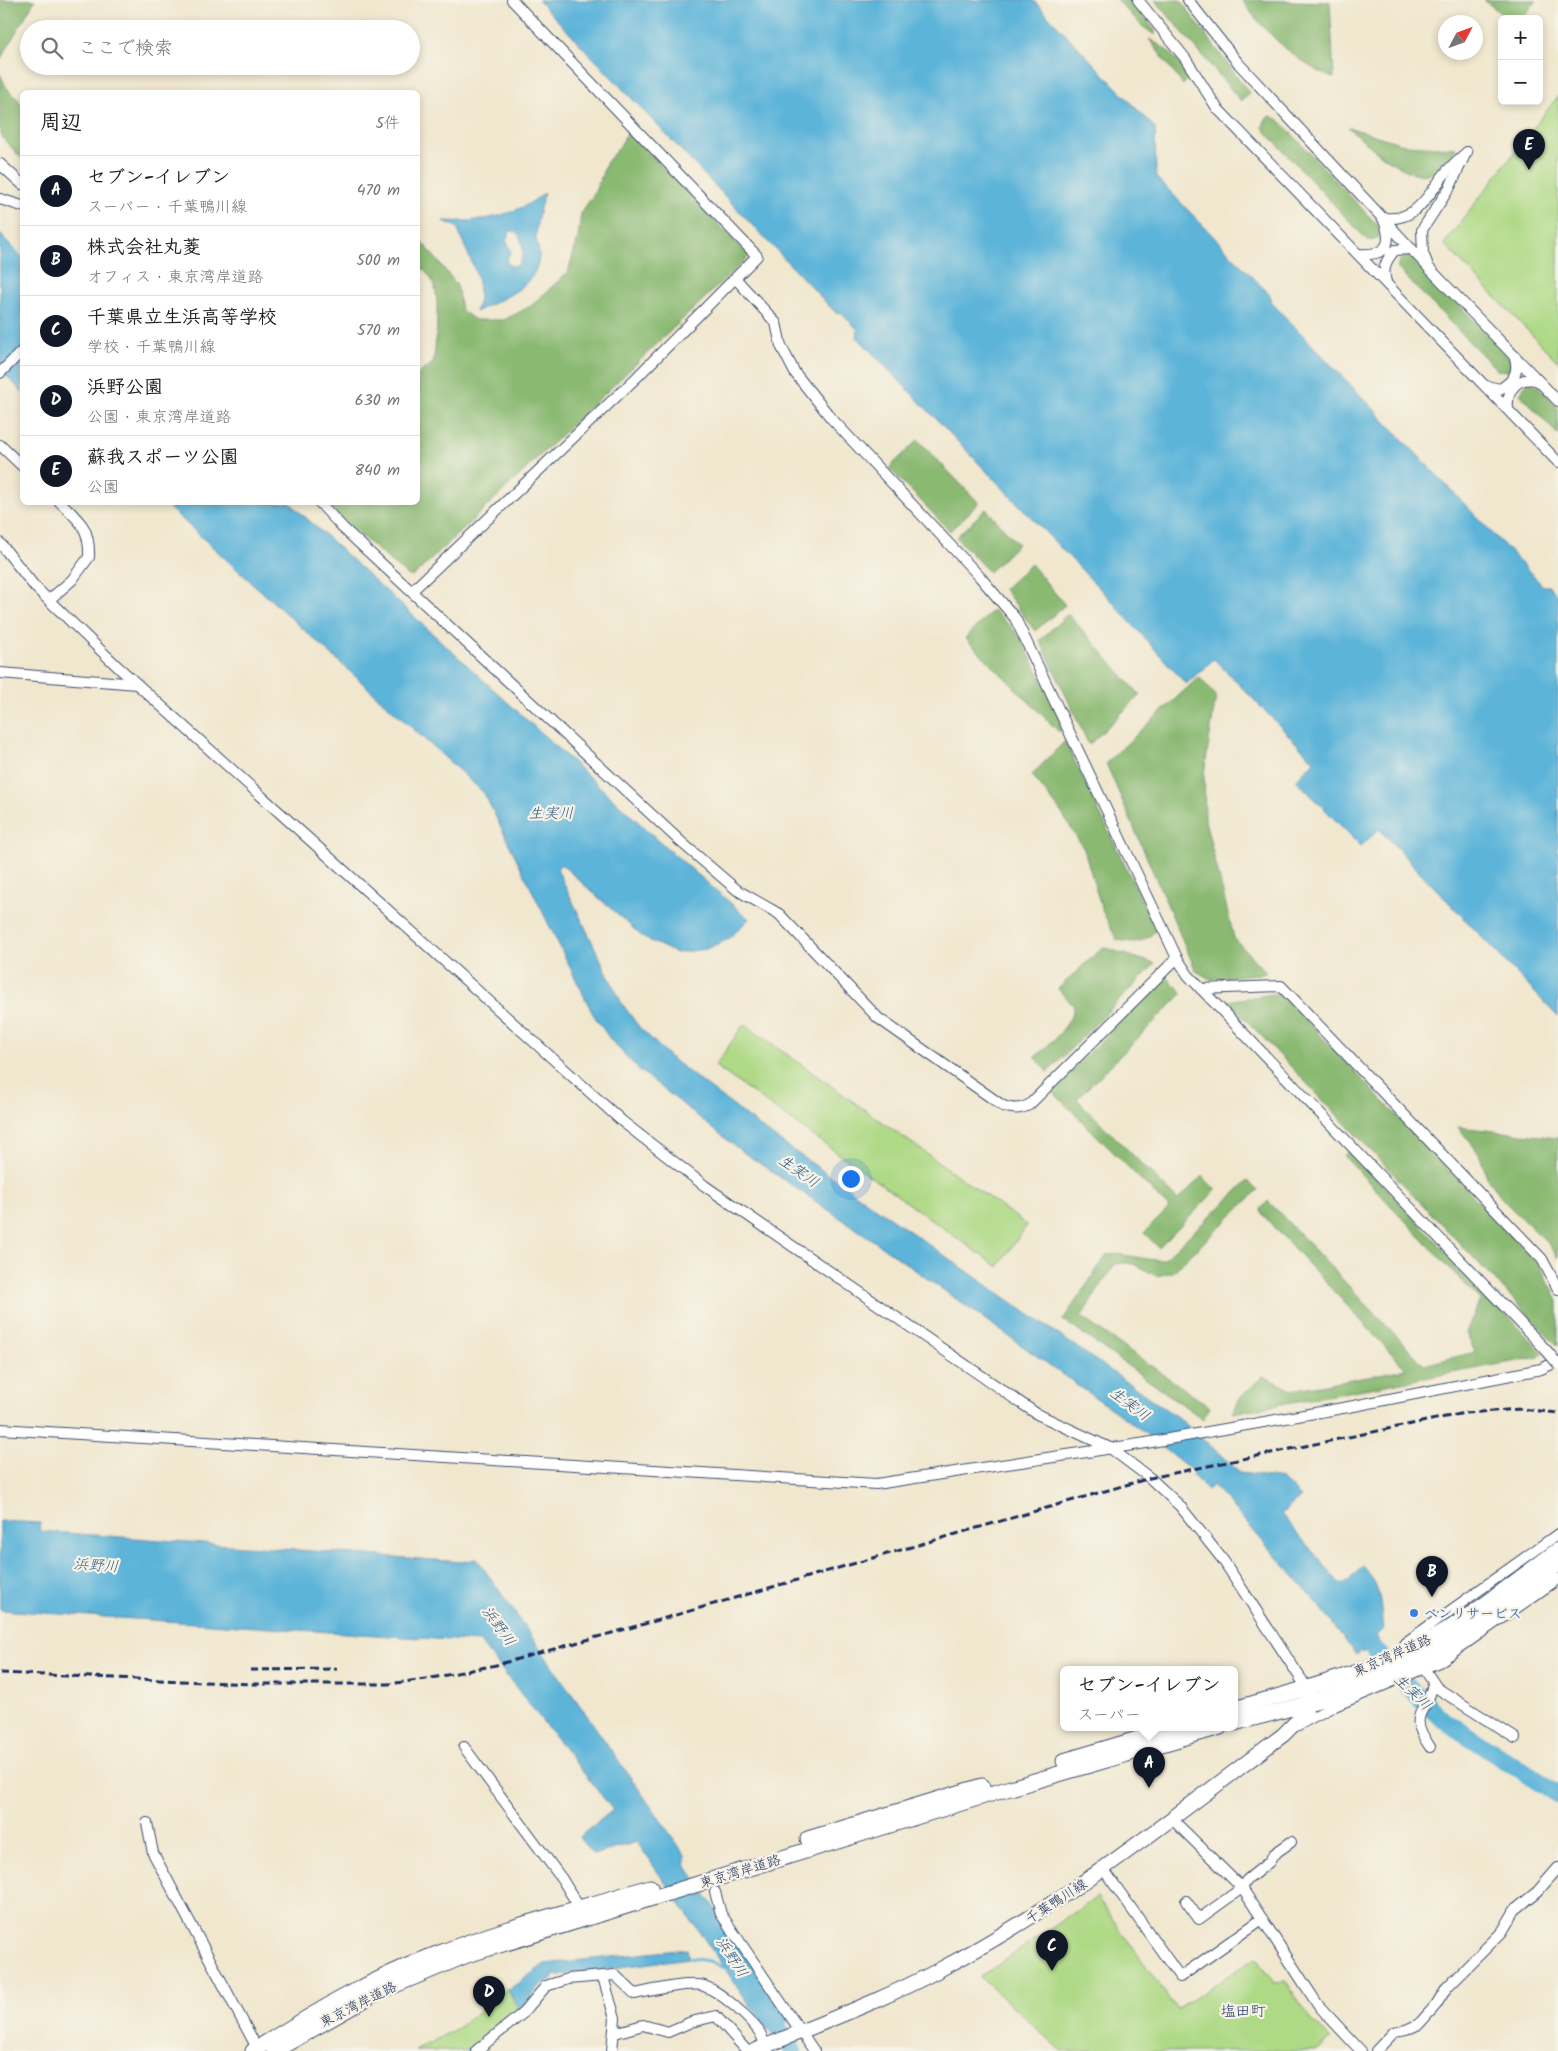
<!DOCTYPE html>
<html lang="ja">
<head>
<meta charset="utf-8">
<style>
	:root { --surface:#fff; --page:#f6f6f6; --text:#202124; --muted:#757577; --line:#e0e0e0; --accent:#111827 }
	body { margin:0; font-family:Kalam,"Klee One",sans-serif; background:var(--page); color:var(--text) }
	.controls { position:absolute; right:15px; top:15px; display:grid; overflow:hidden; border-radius:8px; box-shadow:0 2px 8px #0003 }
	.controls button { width:45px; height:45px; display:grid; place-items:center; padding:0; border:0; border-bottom:1px solid var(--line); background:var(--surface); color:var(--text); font:25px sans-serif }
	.compass { position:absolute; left:1438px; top:15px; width:45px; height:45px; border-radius:50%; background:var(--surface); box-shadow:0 2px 8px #0003; rotate:49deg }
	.you { position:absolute; left:850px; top:1178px; width:18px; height:18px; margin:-12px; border:4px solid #fff; border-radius:50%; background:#1a73e8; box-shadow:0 0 0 8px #1a73e833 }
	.badge { display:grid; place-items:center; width:32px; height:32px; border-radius:50%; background:var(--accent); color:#fff; font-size:16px; font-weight:700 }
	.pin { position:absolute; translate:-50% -41px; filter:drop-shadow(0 1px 2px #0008) }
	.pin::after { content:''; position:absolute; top:26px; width:18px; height:15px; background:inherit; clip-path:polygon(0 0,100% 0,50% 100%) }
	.popup { position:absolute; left:1060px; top:1666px; width:178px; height:65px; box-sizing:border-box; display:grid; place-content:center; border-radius:8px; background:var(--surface); filter:drop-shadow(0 1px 4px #0005); font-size:16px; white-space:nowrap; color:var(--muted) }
	.popup b { font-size:19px; color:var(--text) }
	.popup::after { content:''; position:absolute; left:50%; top:100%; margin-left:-10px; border:10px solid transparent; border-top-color:var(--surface) }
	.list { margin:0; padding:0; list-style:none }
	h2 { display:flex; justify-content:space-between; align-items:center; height:65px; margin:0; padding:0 20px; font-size:21px }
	h2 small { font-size:16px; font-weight:400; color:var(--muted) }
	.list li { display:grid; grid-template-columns:32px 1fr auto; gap:15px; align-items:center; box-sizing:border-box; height:70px; padding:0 20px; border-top:1px solid var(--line) }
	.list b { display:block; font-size:19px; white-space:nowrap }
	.list p { margin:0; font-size:16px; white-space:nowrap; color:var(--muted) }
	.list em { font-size:16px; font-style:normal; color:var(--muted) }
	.icon { flex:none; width:28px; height:28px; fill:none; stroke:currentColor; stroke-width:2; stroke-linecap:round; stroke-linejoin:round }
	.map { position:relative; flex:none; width:1558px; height:2051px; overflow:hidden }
	.search { position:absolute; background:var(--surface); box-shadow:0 2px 8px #0003; left:20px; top:20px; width:400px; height:55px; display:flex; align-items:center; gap:12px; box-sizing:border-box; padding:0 18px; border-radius:28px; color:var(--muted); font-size:19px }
	.panel { position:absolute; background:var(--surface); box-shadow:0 2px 8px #0003; left:20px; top:90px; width:400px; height:415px; border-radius:8px }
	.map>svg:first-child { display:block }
</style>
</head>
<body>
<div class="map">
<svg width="1558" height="2051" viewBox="0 0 1558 2051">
	<rect width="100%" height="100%" fill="#f7f3e8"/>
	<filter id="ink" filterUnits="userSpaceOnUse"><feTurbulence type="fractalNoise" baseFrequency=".02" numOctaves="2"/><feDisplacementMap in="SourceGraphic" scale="10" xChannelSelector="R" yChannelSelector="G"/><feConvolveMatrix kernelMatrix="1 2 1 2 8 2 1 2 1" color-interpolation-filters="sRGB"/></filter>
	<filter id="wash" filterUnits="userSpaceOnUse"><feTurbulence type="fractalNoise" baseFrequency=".0096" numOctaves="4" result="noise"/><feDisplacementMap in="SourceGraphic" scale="20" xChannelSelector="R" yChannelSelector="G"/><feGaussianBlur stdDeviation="1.12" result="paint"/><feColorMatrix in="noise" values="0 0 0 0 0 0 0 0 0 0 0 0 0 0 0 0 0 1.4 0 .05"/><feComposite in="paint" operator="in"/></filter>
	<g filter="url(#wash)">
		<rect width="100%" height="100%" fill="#f0e7ce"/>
		<g fill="#aed985" stroke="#648472">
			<polygon points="1558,96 1558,362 1444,244"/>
			<polygon points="744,1024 1027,1225 998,1267 715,1066"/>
			<polygon points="1097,1897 1177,2010 1256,1957 1274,1983 1286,1982 1314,2023 1331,2039 1316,2051 1062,2051 980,1977"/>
			<polygon points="507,1989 518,2008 477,2044 464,2051 415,2051 459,2027"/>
		</g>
		<g fill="#8ab972" stroke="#527468">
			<polygon points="0,0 35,0 0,60"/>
			<polygon points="1117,0 1130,0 1155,30 1155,35 1142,26"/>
			<polygon points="1155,0 1180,0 1250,94 1241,101"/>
			<path d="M1242,0L1330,2L1334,78C1302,68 1260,28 1242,0Z"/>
			<polygon points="1484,0 1537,0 1521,19 1508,19"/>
			<path d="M1149,39C1166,48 1182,60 1187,80L1183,85Z"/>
			<polygon points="0,74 6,87 22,104 22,159 0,135"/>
			<polygon points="1270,116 1279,120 1379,227 1380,235 1375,240 1367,240 1266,132 1263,127 1265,120"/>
			<path d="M1348,127L1406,145L1456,148C1451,155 1445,165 1439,170C1413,189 1367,143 1348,127Z"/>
			<path d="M628,131L749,256L420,570L413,576H408L346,523L327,503L418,502V374L433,363C436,348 440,298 434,285C431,277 425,270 418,265V241L425,245L457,285L461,310L475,320H504L531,306L568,272L578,239L581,213L594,194L607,162L620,146Z"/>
			<polygon points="1408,255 1415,259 1511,359 1511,365 1507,371 1497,370 1397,268 1402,257"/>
			<polygon points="1531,383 1539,387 1558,408 1558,435 1520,394 1525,385"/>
			<polygon points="918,440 979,503 950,531 889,468"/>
			<polygon points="986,509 1018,544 989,572 956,537"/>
			<polygon points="1031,564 1065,605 1035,631 1004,589"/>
			<polygon points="993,610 1015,631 1022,641 1065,725 1059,732 965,638"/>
			<polygon points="1068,614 1140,695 1089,745 1040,640"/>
			<polygon points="1199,677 1216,696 1204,774 1205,820 1234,938 1266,973 1210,979 1196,971 1106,763"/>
			<path d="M1065,741L1156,930C1143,944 1135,943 1117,940L1102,910L1084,849L1061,812L1032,775Z"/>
			<path d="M1103,947L1155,964L1048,1072L1035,1057C1051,1042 1070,1028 1074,1006L1058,989Z"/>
			<polygon points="1166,976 1183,993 1077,1099 1178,1200 1202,1176 1216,1190 1159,1248 1144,1233 1169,1208 1051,1090"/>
			<polygon points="1280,993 1540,1266 1558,1301 1558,1346 1228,1001"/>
			<polygon points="1458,1127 1558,1138 1558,1258 1547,1242 1505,1202 1487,1177 1479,1153"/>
			<polygon points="1349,1150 1543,1353 1539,1357 1233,1413 1240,1398 1263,1376 1292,1390 1406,1369 1263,1215 1261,1209 1268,1201 1424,1365 1475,1352 1466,1333 1480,1300 1344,1156"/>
			<path d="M1248,1181L1258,1190L1173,1272L1156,1276C1142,1268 1131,1259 1114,1265L1081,1317L1210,1407L1203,1419L1063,1320L1107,1255C1124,1252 1144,1261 1163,1260Z"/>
		</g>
		<g fill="#5bb4d9" stroke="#3b729c" fill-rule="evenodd">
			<polygon points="538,0 1033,0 1155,128 1156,177 1270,295 1270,301 1543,586 1549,586 1558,596 1558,1017 1379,829 1361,846 1296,780 1314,761 1214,659 1186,684 1106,595 857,337 858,330 841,312 837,314"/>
			<path d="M544,193C540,207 536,224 536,239C537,245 539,250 539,255C539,287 499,300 475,312C488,284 466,254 457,227L444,221C478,223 517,216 544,193ZM510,231L517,232C524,243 526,256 517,266H511L506,261L511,251L506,240Z"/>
			<polygon points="0,234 22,257 22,392 0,369"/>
			<path d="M164,503H290L659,841L749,919L729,939L706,949L676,953L644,938L561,864L557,869L621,1002L639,1027L673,1060L771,1135L1180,1419L1241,1473L1282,1479L1301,1497L1281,1514L1339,1583L1345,1584L1363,1566C1382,1588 1380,1603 1383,1630L1377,1636L1379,1639L1363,1653L1361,1651L1356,1655L1319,1605L1213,1485L1207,1490L1192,1475L1194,1472L1137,1427L877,1243L740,1150L637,1068L610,1039L593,1014L484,793Z"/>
			<polygon points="0,1521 40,1523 39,1531 462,1562 477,1559 685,1855 685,1864 792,2020 768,2031 637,1842 593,1855 579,1837 613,1810 480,1642 0,1610"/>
			<polygon points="687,1949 689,1958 552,1976 553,1978 540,1986 520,2010 508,1990 545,1964"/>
		</g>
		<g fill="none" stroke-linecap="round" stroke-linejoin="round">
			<g stroke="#5bb4d9" stroke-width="3">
				<polyline points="689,1958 709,1961 726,1969"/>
				<polyline points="510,2017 519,2009"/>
				<polyline points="467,2051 475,2046"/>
			</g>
			<g stroke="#5bb4d9" stroke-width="18">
				<polyline points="1356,1627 1391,1670 1442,1719 1558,1794"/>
				<polyline points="765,2007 793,2051"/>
			</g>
		</g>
	</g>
	<g filter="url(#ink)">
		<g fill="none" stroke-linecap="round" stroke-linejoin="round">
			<g stroke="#3b4b6f" stroke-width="12">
				<g id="minor">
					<polyline points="1138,0 1185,58 1217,108 1558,462"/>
					<polyline points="1188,0 1239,64 1429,268 1558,401"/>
					<polyline points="0,164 22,184"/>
					<polyline points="0,199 22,206"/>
					<path d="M1358,254C1387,256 1394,245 1383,218C1418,222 1428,194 1447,171C1453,164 1460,158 1467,152"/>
					<polyline points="1427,263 1423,253 1422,230 1450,187 1464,157"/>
					<polyline points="736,279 776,323 781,346 795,373 831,418 980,577 1015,618 1177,958 1188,975 1546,1350"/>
					<path d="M1386,282C1382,268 1386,260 1395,250L1412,249"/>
					<polyline points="0,373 22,351"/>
					<path d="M1486,386L1500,389C1514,381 1520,371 1514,356"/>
					<path d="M1508,409C1506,390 1518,375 1538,381"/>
					<polyline points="0,445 22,466"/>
					<path d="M319,502L343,528L681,842L737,890L779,914L878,1018L1003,1106C1013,1109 1019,1110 1029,1105L1177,958"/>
					<polyline points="0,543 35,587 118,667 623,1122 705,1186 1037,1414 1110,1448 1150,1478 1180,1506 1223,1560 1307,1688"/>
					<polyline points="412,591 637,377 757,256 512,0"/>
					<path d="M49,600L72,580L89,557C90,528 80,521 60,502"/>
					<polyline points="0,673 137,684"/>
					<polyline points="1201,989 1281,986 1542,1259 1558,1289"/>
					<polyline points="0,1429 876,1484 1146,1443 1354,1406 1541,1369 1558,1361"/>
					<polyline points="1396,1656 1405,1643 1558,1534"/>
					<polyline points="1425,1670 1437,1688 1515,1738"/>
					<polyline points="1296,1726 1330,1708 1439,1662 1558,1579"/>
					<polyline points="464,1747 562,1879 582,1912"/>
					<path d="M1430,1747C1405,1711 1428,1715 1433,1683"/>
					<polyline points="1171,1818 1242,1888 1318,2005 1361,2051"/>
					<polyline points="147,1823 153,1853 257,2048"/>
					<polyline points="1104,1870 1180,1977 1262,1919"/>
					<polyline points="715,1892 721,1914 814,2051"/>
					<polyline points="1186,1901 1199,1919 1242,1888 1247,1880 1269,1862 1274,1854 1291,1842"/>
					<polyline points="603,1977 615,2018 612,2051"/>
					<polyline points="615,2033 643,2025 668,2032 691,2022 716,2016 747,2051"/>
					<path d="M476,2051L523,2013L546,1986L568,1979L615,1975L635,1994C648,1991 693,1981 704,1986C721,1992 747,2016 758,2030C763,2036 764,2045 768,2051"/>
					<polyline points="1376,2051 1394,2032 1406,2030 1419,2024 1436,2005 1447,1987 1502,1932 1515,1910 1538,1891 1558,1868"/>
				</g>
			</g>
			<g stroke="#3b4b6f" stroke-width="16">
				<path id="major" d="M754,2051C815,2025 879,2002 937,1971C1062,1906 1171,1819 1283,1735L1299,1719L1310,1702L1308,1695"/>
			</g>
			<g stroke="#3b4b6f" stroke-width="17">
				<g id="highway">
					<path d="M1234,1709C1298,1690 1365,1675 1424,1643C1472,1618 1515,1581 1558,1550"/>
					<path d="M1234,1723C1301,1707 1373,1686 1434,1652C1477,1628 1517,1594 1558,1565"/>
					<polyline points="1064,1761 1178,1727"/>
					<polyline points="808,1839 982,1786"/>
					<path d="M253,2051C312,2014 372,1978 437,1954C506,1927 579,1909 650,1887"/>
					<polyline points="274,2051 376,1993 467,1955 1007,1789 1220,1727"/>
				</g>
			</g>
			<use href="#minor" stroke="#fff" stroke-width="10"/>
			<use href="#major" stroke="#fff" stroke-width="14"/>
			<use href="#highway" stroke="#fff" stroke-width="15"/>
			<g stroke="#1b2f5e" stroke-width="3" stroke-dasharray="8 4" stroke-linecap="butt">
				<polyline points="250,1670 337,1669"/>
				<polyline points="0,1673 251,1684 389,1684 432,1678 496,1665 655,1621 1150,1478 1465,1413 1521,1409 1558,1413"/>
			</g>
			<g stroke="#3b4b6f" stroke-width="12" stroke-linecap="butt">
				<polyline id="minor-bridge" points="1546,1350 1558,1364"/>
			</g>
			<use href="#minor-bridge" stroke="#fff" stroke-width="10"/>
		</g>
	</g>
	<circle fill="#3f7fe0" stroke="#f7f3e8" stroke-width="2" cx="1414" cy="1613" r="5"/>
	<g text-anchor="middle" stroke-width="4.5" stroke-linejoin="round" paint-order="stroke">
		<g font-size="14" font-weight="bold" fill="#366cbe" stroke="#f7f3e8" text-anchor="start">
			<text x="1424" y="1618">ベンリサービス</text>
		</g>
		<g font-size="14" fill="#1b2f5e" stroke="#f7f3e8">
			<text transform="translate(1392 1655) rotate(-24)" y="5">東京湾岸道路</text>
			<text transform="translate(740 1871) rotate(-17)" y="5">東京湾岸道路</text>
			<text transform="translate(1056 1901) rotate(-33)" y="5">千葉鴨川線</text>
			<text transform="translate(358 2004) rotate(-27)" y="5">東京湾岸道路</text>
		</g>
		<g font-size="15" font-style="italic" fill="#2e5783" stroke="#f7f3e8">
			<text x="551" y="818">生実川</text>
			<text transform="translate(799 1171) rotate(35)" y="5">生実川</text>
			<text transform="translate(1130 1404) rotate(37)" y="5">生実川</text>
			<text transform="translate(96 1565) rotate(4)" y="5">浜野川</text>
			<text transform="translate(499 1626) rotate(54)" y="5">浜野川</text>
			<text transform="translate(1413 1692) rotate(44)" y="5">生実川</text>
			<text transform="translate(732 1957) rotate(57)" y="5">浜野川</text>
		</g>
		<g font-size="15" fill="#1b2f5e" stroke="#f7f3e8">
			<text x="1243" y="2016">塩田町</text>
		</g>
	</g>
</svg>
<div class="controls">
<button>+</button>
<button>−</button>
</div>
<svg class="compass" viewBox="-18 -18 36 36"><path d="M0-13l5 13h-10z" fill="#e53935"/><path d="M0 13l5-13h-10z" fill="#757577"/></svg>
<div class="you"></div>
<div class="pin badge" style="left:1149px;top:1788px">A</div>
<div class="popup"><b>セブン-イレブン</b>スーパー</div>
<div class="pin badge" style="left:1432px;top:1597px">B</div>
<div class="pin badge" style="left:1052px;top:1971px">C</div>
<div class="pin badge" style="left:489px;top:2017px">D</div>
<div class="pin badge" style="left:1529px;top:170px">E</div>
<div class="search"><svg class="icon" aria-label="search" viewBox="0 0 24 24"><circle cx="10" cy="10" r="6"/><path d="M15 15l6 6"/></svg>ここで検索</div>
<section class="panel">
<h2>周辺<small>5件</small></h2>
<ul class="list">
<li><span class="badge">A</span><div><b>セブン-イレブン</b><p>スーパー · 千葉鴨川線</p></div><em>470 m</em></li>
<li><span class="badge">B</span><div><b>株式会社丸菱</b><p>オフィス · 東京湾岸道路</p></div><em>500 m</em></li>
<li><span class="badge">C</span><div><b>千葉県立生浜高等学校</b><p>学校 · 千葉鴨川線</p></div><em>570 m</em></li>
<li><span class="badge">D</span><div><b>浜野公園</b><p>公園 · 東京湾岸道路</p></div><em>630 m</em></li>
<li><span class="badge">E</span><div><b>蘇我スポーツ公園</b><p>公園</p></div><em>840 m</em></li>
</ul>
</section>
</div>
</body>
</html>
